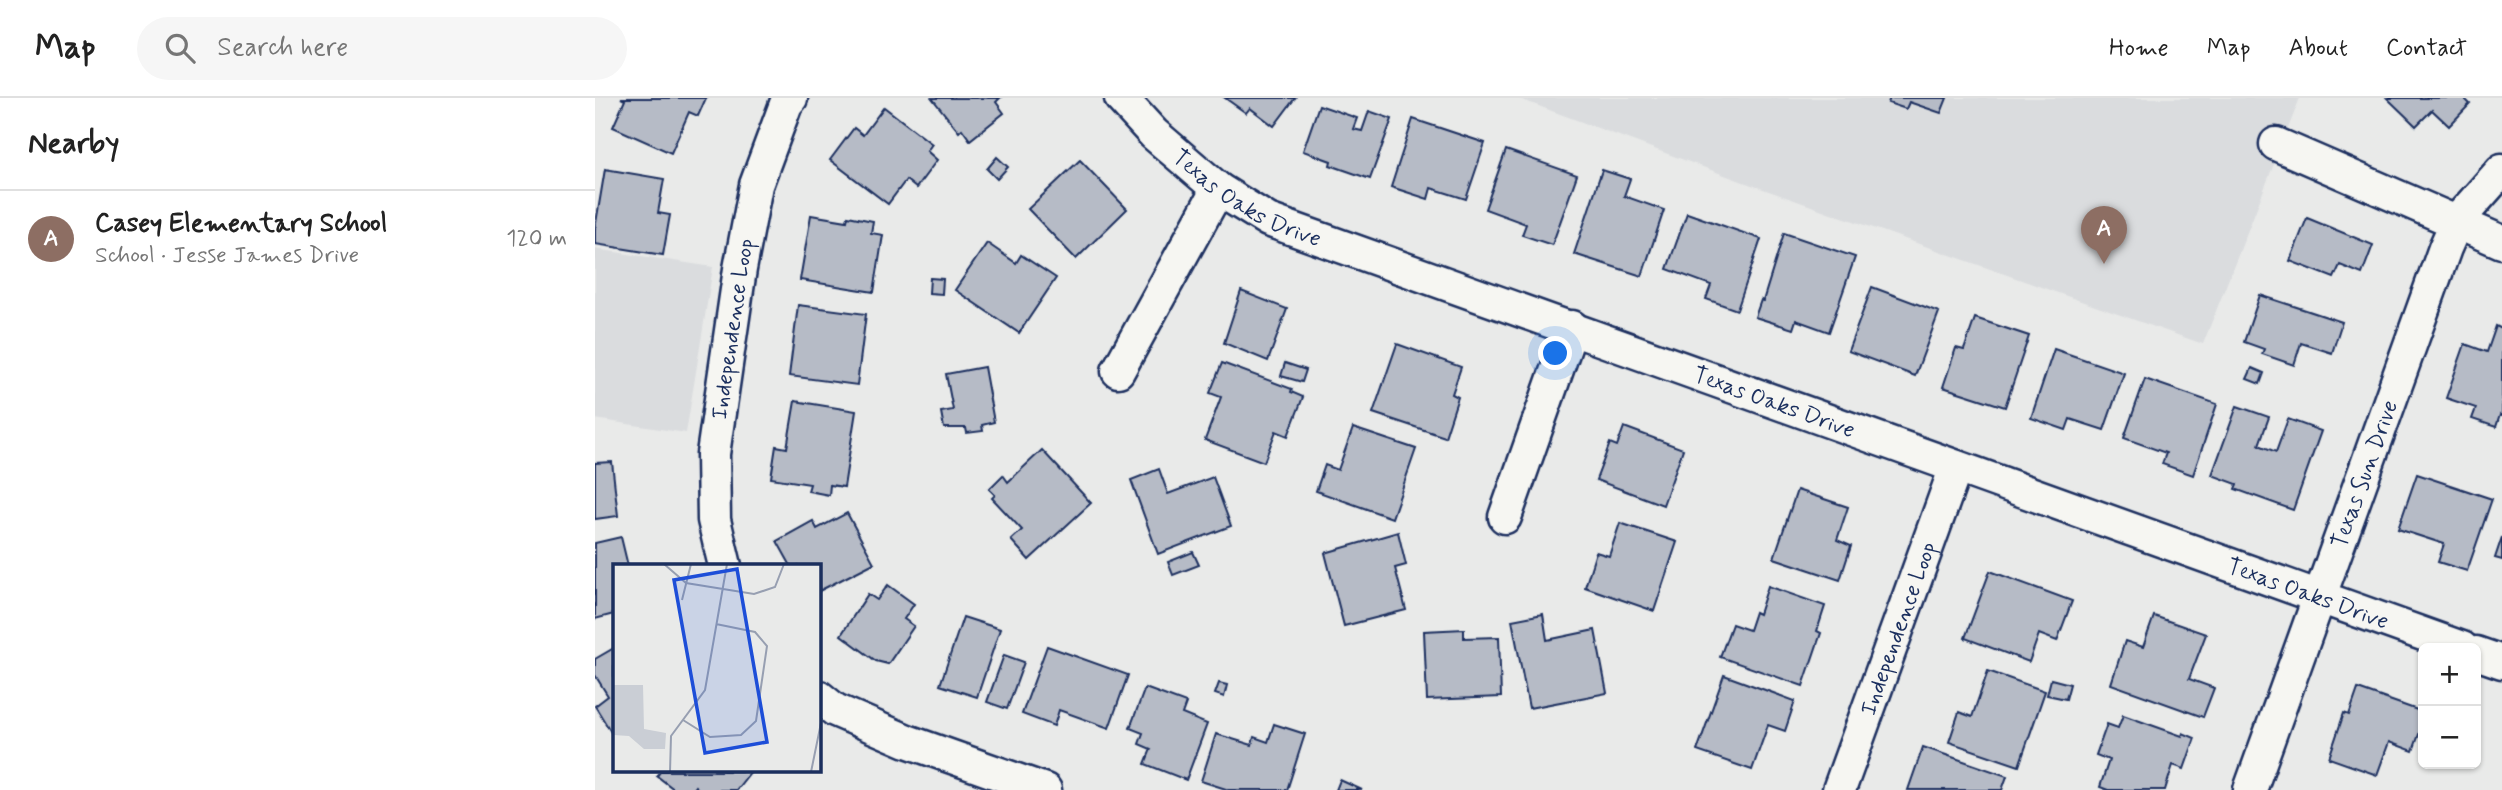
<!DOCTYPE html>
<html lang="en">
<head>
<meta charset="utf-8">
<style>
	:root { --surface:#fff; --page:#f6f6f6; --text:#222; --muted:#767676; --line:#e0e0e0; --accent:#d1495b }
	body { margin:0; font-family:Mynerve,sans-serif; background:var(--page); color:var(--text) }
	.controls { position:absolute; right:21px; bottom:21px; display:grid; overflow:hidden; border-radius:10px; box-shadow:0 2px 5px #0004 }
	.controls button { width:63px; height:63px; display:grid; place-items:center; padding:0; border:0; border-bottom:2px solid var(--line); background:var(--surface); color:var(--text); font:35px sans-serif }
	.you { position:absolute; left:961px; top:256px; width:24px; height:24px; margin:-18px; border:5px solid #fff; border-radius:50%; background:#1a73e8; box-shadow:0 0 0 10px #1a73e833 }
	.badge { display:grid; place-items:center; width:46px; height:46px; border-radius:50%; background:var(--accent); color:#fff; font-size:23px; font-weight:700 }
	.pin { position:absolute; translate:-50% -58px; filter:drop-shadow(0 2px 4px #0008) }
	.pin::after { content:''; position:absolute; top:37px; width:24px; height:21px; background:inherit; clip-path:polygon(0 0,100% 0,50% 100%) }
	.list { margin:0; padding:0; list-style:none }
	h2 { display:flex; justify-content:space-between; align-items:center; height:91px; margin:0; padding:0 28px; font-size:30px }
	h2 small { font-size:23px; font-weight:400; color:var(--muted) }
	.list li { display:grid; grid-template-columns:46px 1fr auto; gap:21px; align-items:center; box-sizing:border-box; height:98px; padding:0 28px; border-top:2px solid var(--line) }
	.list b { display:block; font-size:26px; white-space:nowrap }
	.list p { margin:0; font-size:23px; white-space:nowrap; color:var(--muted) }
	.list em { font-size:23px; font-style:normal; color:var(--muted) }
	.icon { flex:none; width:38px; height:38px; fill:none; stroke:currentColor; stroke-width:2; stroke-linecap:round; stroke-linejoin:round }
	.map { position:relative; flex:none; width:1907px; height:692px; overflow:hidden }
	header { display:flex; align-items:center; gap:42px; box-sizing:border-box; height:98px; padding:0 35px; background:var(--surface); border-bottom:2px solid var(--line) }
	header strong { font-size:33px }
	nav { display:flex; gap:38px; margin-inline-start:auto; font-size:24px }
	.search { width:490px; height:63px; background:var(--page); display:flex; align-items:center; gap:18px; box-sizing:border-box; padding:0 24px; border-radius:38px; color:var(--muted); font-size:26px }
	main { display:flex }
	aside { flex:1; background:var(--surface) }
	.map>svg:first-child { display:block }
</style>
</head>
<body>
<header>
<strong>Map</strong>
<div class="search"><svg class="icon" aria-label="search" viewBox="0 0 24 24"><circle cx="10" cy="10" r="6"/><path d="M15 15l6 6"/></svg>Search here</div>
<nav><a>Home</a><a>Map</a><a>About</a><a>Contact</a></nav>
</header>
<main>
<aside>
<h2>Nearby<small></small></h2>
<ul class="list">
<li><span class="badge" style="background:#8d6e63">A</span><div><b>Casey Elementary School</b><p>School · Jesse James Drive</p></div><em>120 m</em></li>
</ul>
</aside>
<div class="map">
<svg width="1907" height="692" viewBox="0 0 1907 692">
	<rect width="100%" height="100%" fill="#e9eae9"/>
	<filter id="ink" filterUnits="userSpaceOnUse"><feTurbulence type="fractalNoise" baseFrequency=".0143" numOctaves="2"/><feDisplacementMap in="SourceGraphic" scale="14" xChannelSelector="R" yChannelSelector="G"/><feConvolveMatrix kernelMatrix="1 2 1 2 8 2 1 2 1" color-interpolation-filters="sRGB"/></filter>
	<g filter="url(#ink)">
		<g fill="#dadcde">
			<polygon points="922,0 1705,0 1608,246 1151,85"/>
			<polygon points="0,151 118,169 91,335 0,321"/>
		</g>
		<g fill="#b6bbc6" stroke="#1b2f5e" stroke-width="2">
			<polygon points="26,0 111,0 103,18 94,14 76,55 18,29 30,2"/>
			<polygon points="337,0 405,0 401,4 409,15 375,42 367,31 364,34"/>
			<polygon points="630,0 700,0 679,28 655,10 651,15"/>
			<polygon points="1295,0 1352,0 1346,15 1314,4 1311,11 1293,5"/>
			<polygon points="1792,0 1869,0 1875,6 1854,28 1837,12 1821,28"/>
			<polygon points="724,7 762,20 758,31 767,33 774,13 797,21 775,81 735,67 736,63 708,53"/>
			<polygon points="289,9 337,46 332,53 342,62 321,90 311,82 293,106 235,62 259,30 268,37"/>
			<polygon points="818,21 890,45 871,101 836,90 833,101 796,89"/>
			<polygon points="911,52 982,77 957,147 927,137 931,126 890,111"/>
			<polygon points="402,59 413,69 402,81 392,71"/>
			<polygon points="485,62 532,111 481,161 433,111"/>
			<polygon points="10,71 69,81 63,115 75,117 68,157 0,146 0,131"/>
			<polygon points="1007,72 1035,81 1029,98 1069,112 1047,178 979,156"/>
			<polygon points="1092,115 1166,141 1142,212 1111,201 1116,187 1072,171"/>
			<polygon points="216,117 252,123 253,118 278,123 276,135 288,137 279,194 205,182"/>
			<polygon points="1712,120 1778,147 1767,176 1745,167 1739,180 1695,163"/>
			<polygon points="1189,135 1260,159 1234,234 1201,222 1198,231 1160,219 1166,202 1168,203"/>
			<polygon points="392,145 421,165 426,157 461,180 424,235 360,192"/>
			<polygon points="335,180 348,181 347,196 334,195"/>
			<polygon points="1277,189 1344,214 1320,278 1253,253"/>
			<polygon points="646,193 692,211 673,263 629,245"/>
			<polygon points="1665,197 1747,224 1737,255 1706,245 1699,267 1667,256 1669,251 1649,244"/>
			<polygon points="203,207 271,216 262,287 194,278"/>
			<polygon points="1380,220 1434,238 1410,309 1348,289 1361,250 1369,252"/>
			<polygon points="1901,228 1907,231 1907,318 1905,317 1901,329 1877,321 1881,310 1851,300 1870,246 1892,254"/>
			<polygon points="802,246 866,269 857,296 863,299 850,339 778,315"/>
			<polygon points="1459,251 1529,275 1509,332 1475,321 1471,332 1436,320"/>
			<polygon points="627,265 697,291 696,294 708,299 693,338 681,333 669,364 610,342 626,299 615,295"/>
			<polygon points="690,265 711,272 707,284 686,278"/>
			<polygon points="389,269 399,324 387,327 388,333 372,335 371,330 349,330 346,314 358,312 351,276"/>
			<polygon points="1657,270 1669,275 1665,286 1652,281"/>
			<polygon points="1550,281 1622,306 1598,377 1567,366 1571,355 1529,340"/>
			<polygon points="200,303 261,313 249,389 235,387 234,397 213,393 215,386 176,380 181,348 192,350"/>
			<polygon points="1642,308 1674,319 1664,347 1681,354 1693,321 1726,333 1698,412 1640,391 1642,386 1617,377"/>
			<polygon points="1029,329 1088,351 1068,407 1001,382 1015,345 1022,348"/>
			<polygon points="758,330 821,351 797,420 721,393 730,367 743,372"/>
			<polygon points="447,352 496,405 434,462 416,442 427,432 397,400 400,397 394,391 408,377 413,384"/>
			<polygon points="17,364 23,418 0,421 0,365"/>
			<polygon points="564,371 573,396 618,379 636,428 563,456 536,382"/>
			<polygon points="1822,376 1897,401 1872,473 1843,464 1849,446 1803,431"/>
			<polygon points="1202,392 1253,409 1242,442 1256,448 1245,482 1179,460"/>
			<polygon points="252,415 279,465 224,493 224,468 196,468 182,443 218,423 222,431"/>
			<polygon points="1025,425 1082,444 1059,513 990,489 1001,454 1014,458"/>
			<polygon points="803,434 811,467 800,470 811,512 749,528 730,455"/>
			<polygon points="26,439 33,468 19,468 19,516 0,521 0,445"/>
			<polygon points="1907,439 1907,462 1900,460"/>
			<polygon points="598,454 604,467 578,477 573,464"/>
			<polygon points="1395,473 1477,503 1462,543 1444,536 1434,564 1370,540"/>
			<polygon points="293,487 319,506 309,521 319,528 293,566 281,563 246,537 273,496 282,502"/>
			<polygon points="1173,488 1230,508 1222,533 1226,535 1208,588 1125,559 1137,526 1154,532 1160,514 1164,516"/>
			<polygon points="948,516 952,542 1000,532 1012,595 934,610 917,522"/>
			<polygon points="1559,518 1611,536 1594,581 1619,590 1608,619 1516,586 1530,543 1548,549"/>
			<polygon points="368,519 405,531 382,599 345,587"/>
			<polygon points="869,531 869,540 904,539 906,599 832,602 829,533"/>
			<polygon points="452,548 533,577 514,630 464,612 459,628 427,616"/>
			<polygon points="19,550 19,639 0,608 13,598 0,577 0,561"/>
			<polygon points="409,557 429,564 412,611 392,604"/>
			<polygon points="1393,573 1450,593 1424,668 1354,644 1364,614 1377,619"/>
			<polygon points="1129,577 1200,603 1190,633 1173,627 1157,672 1102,653"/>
			<polygon points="1456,581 1475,586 1471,601 1452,597"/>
			<polygon points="624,585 632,587 629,599 620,596"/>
			<polygon points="550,590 591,605 587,616 612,626 591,682 550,666 556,651 544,646 548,635 535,630"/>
			<polygon points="1763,591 1828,614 1828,625 1818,653 1794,644 1782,677 1734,660 1749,615 1754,617"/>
			<polygon points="1528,617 1587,638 1588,635 1600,640 1589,671 1578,667 1570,692 1513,692 1505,689 1514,662 1501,657 1512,626 1523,630"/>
			<polygon points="679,626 710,636 692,692 634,692 606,683 621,636 657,647 659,639 673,644"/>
			<polygon points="1328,649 1412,678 1407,692 1313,692"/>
			<polygon points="66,673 156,673 141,692 104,692 100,688 97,692 80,692 62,678"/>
			<polygon points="745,682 767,692 741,692"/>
		</g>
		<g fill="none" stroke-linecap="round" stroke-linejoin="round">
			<g stroke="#1b2f5e" stroke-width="37">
				<g id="minor">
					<path id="s1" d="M526,0L559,36L623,91L673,122L1867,550"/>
					<polyline points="1681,46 1907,144"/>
					<polyline points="523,273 623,91"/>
					<polyline points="910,419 977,229"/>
					<path id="s2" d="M130,468L119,422L118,356L145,171L161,87L191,6L196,0"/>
					<polyline points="1881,555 1907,564"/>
					<polyline points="224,599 240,612 312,643 450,692"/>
					<path id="s3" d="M1244,692L1361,369"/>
					<path id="s4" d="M1655,692L1850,150L1862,123L1907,72"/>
				</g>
			</g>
			<use href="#minor" stroke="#f6f6f2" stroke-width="32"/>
		</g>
	</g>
	<g text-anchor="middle" stroke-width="6" stroke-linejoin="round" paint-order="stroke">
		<g font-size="23" fill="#1b2f5e" stroke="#f6f6f2">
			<text dy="8" stroke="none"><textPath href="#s1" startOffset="163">Texas Oaks Drive</textPath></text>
			<text dy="8" stroke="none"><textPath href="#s2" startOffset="240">Independence Loop</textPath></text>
			<text dy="8" stroke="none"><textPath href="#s1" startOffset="730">Texas Oaks Drive</textPath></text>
			<text dy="8" stroke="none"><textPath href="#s4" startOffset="336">Texas Sun Drive</textPath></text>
			<text dy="8" stroke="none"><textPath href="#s1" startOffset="1297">Texas Oaks Drive</textPath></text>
			<text dy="8" stroke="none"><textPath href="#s3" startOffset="172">Independence Loop</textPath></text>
		</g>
	</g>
	<g transform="translate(18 466)">
		<rect width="208" height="208" fill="#e9eae9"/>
		<path d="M0,121H30L31,165L53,169L52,185H31L16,172L0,171Z" fill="#caced5"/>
		<path fill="none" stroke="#979fb1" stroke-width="2" d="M51,0L73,19L141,30L162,23L171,0M69,36L78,0M70,156L97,173L128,171L143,157L154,82L142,68L103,60M57,208L58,172L92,126L114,0M198,208L209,154"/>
		<path fill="#1d4ed8" fill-opacity="0.15" stroke="#1d4ed8" stroke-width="3.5" d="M124,5L154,178L92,189L61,16Z"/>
		<rect width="208" height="208" fill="none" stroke="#1b2f5e" stroke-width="3.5"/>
	</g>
</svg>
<div class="controls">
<button>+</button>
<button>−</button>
</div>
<div class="you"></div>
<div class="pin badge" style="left:1509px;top:166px;background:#8d6e63">A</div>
</div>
</main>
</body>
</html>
